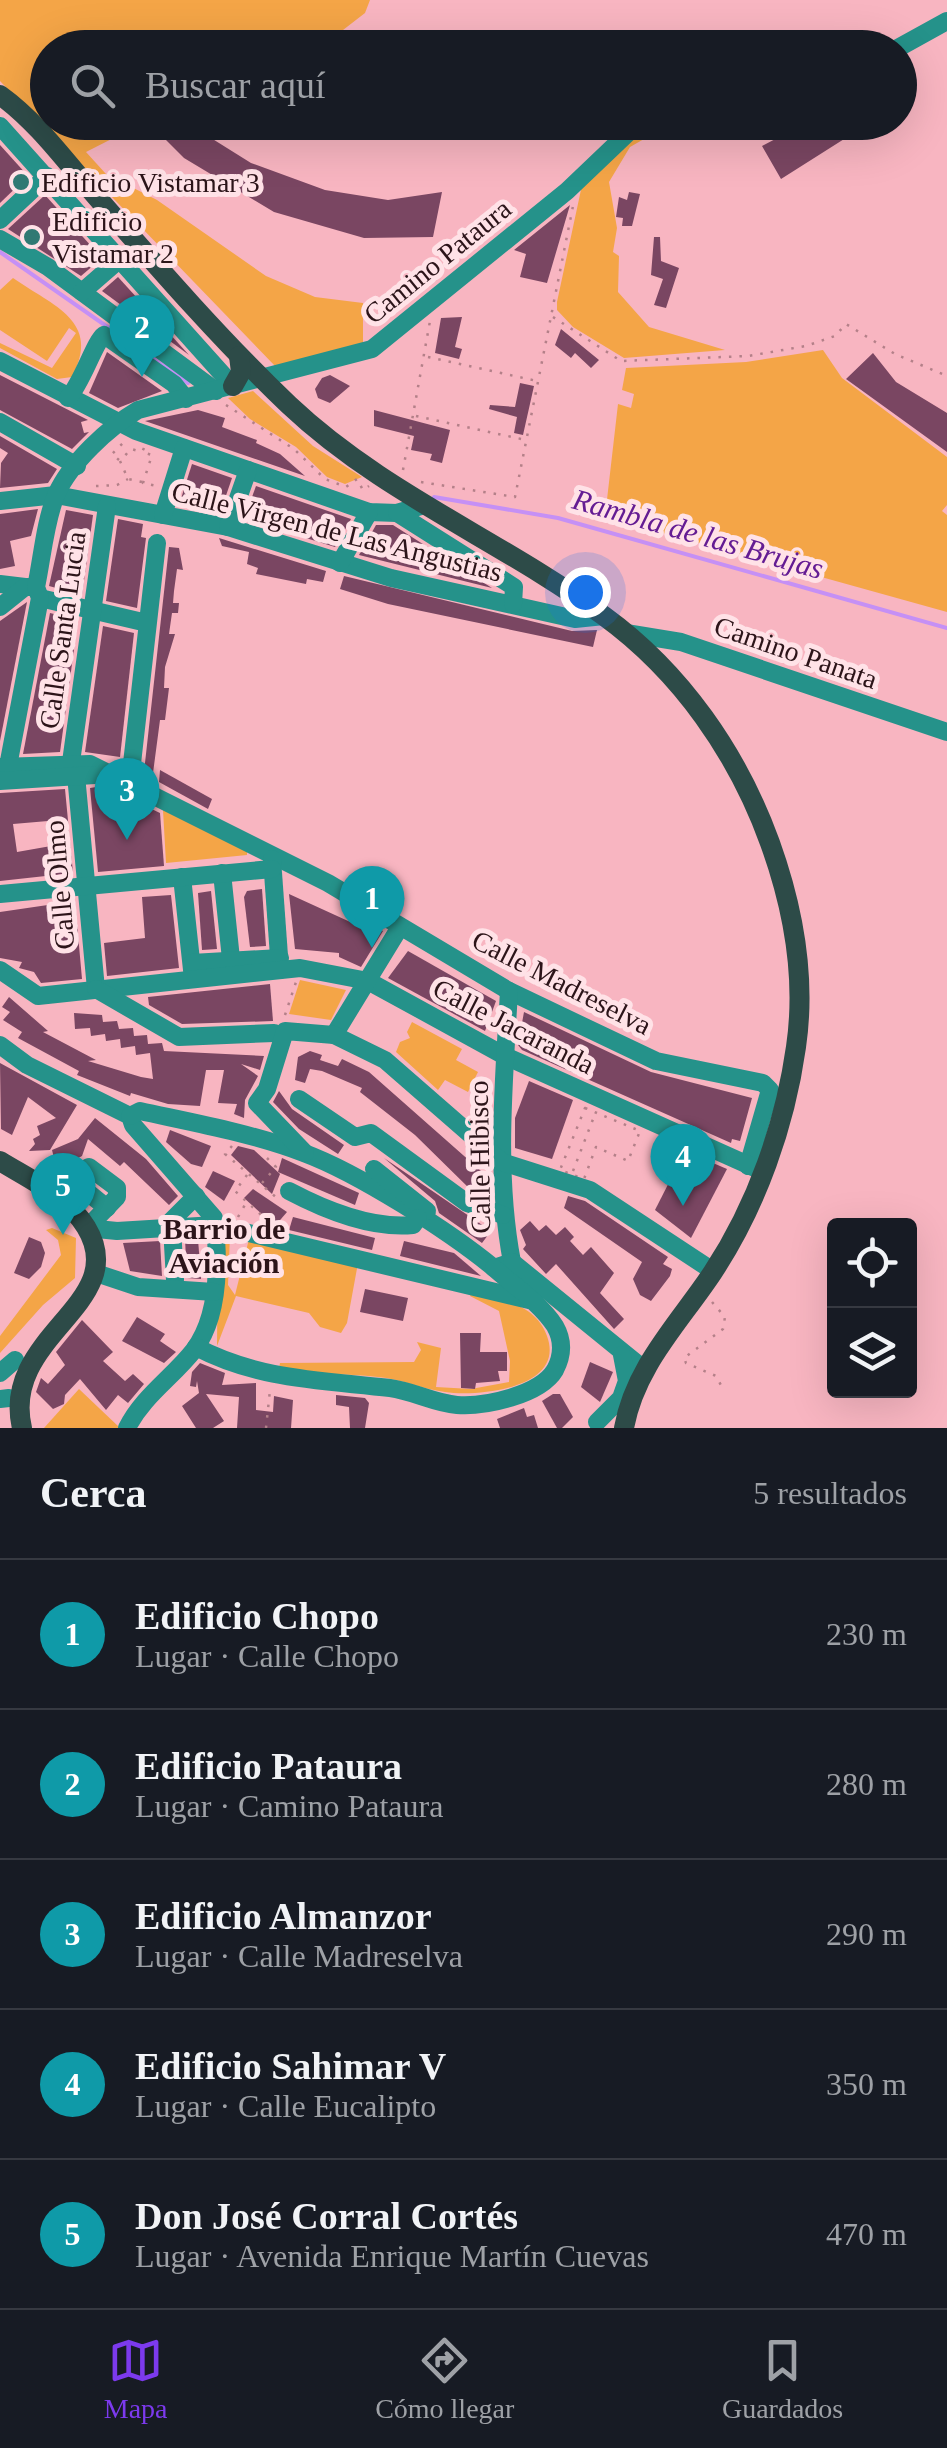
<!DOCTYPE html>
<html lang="es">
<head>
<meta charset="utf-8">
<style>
	:root { --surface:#171b24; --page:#242831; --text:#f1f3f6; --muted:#9ea1a6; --line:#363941; --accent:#7c3aed }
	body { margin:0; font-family:"Times New Roman",serif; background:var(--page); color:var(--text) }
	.controls { position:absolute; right:30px; bottom:30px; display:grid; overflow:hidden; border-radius:10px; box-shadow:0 10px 40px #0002 }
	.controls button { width:90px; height:90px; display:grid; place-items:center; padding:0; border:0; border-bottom:2px solid var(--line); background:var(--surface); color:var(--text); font:50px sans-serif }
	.you { position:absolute; left:585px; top:592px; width:35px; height:35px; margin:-25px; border:8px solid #fff; border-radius:50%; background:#1a73e8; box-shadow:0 0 0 15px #1a73e833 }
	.badge { display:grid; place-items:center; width:65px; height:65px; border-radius:50%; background:var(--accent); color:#fff; font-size:32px; font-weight:700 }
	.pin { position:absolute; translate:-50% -82px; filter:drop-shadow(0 2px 5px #0008) }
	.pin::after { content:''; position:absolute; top:52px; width:35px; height:30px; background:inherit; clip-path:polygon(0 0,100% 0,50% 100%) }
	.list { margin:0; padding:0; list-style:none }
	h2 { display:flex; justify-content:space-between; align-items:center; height:130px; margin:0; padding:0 40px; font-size:42px }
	h2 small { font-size:32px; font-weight:400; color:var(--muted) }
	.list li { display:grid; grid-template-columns:65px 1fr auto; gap:30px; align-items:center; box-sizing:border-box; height:150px; padding:0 40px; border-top:2px solid var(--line) }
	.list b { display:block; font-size:38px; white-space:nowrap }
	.list p { margin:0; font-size:32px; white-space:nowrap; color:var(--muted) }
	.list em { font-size:32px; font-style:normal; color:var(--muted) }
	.icon { flex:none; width:55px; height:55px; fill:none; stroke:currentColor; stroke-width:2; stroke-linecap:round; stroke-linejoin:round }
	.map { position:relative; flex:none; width:947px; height:1428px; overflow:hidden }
	.search { position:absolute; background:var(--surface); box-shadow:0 10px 40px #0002; left:30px; right:30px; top:30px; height:110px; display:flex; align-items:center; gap:25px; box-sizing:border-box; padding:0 35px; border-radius:55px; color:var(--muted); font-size:38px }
	.sheet { height:880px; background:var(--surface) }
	nav { display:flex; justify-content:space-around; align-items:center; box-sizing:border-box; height:140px; border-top:2px solid var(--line); background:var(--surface); font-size:28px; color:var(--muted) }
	nav a { display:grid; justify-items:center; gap:5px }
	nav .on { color:var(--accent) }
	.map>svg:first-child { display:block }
</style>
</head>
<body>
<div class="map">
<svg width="947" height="1428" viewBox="0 0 947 1428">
	<rect width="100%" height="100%" fill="#f8b5c1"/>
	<g fill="#f4a547">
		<polygon points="0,0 370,0 365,13 321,47 48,48 48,122 143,123 86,152 106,174 157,200 266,276 315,297 363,303 363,346 275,366 0,81"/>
		<polygon points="664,123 672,123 630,147 609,182 617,228 613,252 619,256 618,292 649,327 725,350 624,358 573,327 557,310 557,302 582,185 642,131"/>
		<path d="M13,278C53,306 102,321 72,377L57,379L0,348V343L52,368L76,333L69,328L47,361L0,330V290Z"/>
		<polygon points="823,350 842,378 947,457 947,505 942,511 947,515 947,612 605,517 618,404 631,408 634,394 622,390 626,368 746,362"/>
		<polygon points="253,391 313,446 362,477 345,484 327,477 296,447 250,419 228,398"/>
		<polygon points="104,779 247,848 247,855 166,863 163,810 103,780 90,780"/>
		<polygon points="300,980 346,990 331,1020 289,1014"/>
		<polygon points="412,1022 462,1049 456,1060 478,1072 468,1092 445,1080 438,1090 396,1052 400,1042 410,1038 407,1032"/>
		<polygon points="52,1228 76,1238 75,1278 43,1305 0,1353 0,1336 61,1255 58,1240 46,1230"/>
		<polygon points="218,1230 230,1235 228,1285 235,1295 250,1235 358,1263 347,1323 341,1333 320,1327 309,1313 236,1296 217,1346"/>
		<path d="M472,1291C500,1299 536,1304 547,1336C566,1388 479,1397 445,1392C422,1389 401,1379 378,1377C345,1373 312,1375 279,1369L280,1363L414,1362L421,1350L417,1342L441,1348L436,1387L471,1389L509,1382L510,1361L499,1311L470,1296Z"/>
		<polygon points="79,1389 119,1427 119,1428 44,1428"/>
	</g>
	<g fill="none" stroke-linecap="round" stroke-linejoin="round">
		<g stroke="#c590f5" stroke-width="4">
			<polyline points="0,252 188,383"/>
			<polyline points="434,497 558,518 947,628"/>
		</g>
	</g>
	<g fill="#7a4662" fill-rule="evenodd">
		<polygon points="148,122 187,123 251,163 325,190 388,200 442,192 433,237 364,238 274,212 184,158"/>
		<polygon points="819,122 871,122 781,179 762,146 802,125 807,131"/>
		<polygon points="0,145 28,176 0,203"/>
		<polygon points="629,192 640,194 632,226 622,226 623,218 616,217 619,197 627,200"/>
		<polygon points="45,195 102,258 81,276 8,229"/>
		<polygon points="570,205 547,283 520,277 526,254 514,250"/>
		<polygon points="654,237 660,237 661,261 679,268 666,308 654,305 663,279 651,275"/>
		<polygon points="118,277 189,355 102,291"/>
		<polygon points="462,317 455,347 462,349 459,359 435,353 441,318"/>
		<polygon points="561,329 599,360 591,368 575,353 571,358 555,345"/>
		<polygon points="107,352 162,391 118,408 89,393"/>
		<polygon points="873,353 896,382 947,413 947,452 846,379"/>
		<polygon points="0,375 88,420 81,422 84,433 89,432 72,449 0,410"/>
		<polygon points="330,375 350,386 330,403 318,398 315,389 322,378"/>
		<polygon points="520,383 534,386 523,435 514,433 517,417 489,409 490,405 515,407"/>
		<polygon points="198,410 225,418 222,427 257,440 256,443 280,454 305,476 145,421"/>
		<polygon points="374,410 450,430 442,463 430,460 432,454 411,450 414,436 374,426"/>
		<polygon points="0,436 57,469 48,483 0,488 1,463 8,453 0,448"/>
		<polygon points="192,464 232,478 220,513 179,505"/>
		<polygon points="256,486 351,519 335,547 244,519"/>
		<polygon points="38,509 31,536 10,541 15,566 0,569 0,514"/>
		<polygon points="66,510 93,515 82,595 49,586"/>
		<polygon points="118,519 143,524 141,537 146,538 137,608 106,601"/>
		<polygon points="376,525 393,525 492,588 359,555"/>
		<polygon points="219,538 326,571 323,582 307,579 306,584 256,574 258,568 247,564 249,552 222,546"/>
		<polygon points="169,547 179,548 183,570 177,569 174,591 173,603 179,603 178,613 172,613 169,634 175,634 165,667 164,688 169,688 165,720 160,720 153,773 144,772"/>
		<polygon points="344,576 572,631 597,630 593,647 388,604 340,589"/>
		<polygon points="27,602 0,741 0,621"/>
		<polygon points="50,613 78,620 60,752 23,754"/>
		<polygon points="103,626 134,633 120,757 85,752"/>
		<polygon points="160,770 212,799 208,809 159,782"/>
		<polygon points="103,786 160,813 164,866 98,872 90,788"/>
		<path d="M65,789L73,873L0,881V793ZM48,821L51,846L17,852L13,824Z"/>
		<polygon points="262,889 266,946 250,947 244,897 247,891"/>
		<polygon points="211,891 217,949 202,950 198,893"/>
		<polygon points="289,894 370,931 373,926 383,931 361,967 339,957 339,953 295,949"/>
		<polygon points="171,895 179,968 107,976 104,943 145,938 142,897"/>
		<polygon points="75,901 82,979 41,983 34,972 19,968 22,962 0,958 0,912"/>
		<polygon points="408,951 496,1001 485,1031 388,978"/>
		<polygon points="270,984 273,1021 182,1024 149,1005 148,997"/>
		<polygon points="9,997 48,1031 43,1032 96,1060 88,1061 141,1077 153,1079 150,1053 136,1055 135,1046 121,1048 120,1039 106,1041 105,1034 91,1036 90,1028 75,1029 74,1013 102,1015 103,1022 117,1021 119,1029 133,1028 134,1036 147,1035 148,1044 162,1043 164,1051 264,1056 260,1070 241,1064 258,1076 245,1100 244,1118 234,1114 237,1104 218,1103 224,1070 206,1070 200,1106 168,1104 131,1093 130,1096 77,1075 79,1071 18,1038 22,1032 3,1020 10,1012 2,1007"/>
		<polygon points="524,1012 651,1072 752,1098 740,1141 732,1139 731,1143 522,1050 518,1045"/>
		<polygon points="310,1051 322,1055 320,1060 338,1066 342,1059 369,1072 489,1178 477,1193 473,1192 415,1135 360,1092 362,1088 322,1071 310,1069 305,1083 295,1080 298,1057"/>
		<polygon points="0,1063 77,1105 50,1150 29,1151 35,1144 33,1139 40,1135 37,1126 56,1118 28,1097 12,1135 1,1129"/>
		<polygon points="529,1081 573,1100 552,1159 515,1148 515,1118"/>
		<polygon points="279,1091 292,1109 344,1145 338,1154 299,1129 273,1102"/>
		<polygon points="95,1118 146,1159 178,1196 169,1205 124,1162 120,1166 88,1139 82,1156 57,1170 52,1150 78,1139"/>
		<polygon points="170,1130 211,1146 202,1167 191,1164 166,1142"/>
		<polygon points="238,1146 254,1150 280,1174 272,1194 231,1155"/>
		<polygon points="685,1151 727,1169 691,1238 655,1210"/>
		<polygon points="282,1158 359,1193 355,1205 278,1172"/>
		<polygon points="384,1158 491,1231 482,1243 439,1213 435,1201"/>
		<polygon points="213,1171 235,1181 224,1201 205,1187"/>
		<polygon points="253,1189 287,1212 275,1226 244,1198"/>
		<polygon points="568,1196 585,1201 668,1257 663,1264 672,1269 670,1276 651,1301 640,1295 633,1279 642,1262 564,1208"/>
		<polygon points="293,1217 375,1238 372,1250 289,1230"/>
		<polygon points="530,1221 539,1231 546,1225 556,1235 565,1227 574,1237 570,1241 583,1255 591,1247 614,1273 600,1293 624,1319 614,1329 556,1264 546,1274 523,1249 526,1245 520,1230"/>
		<polygon points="29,1237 41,1242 45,1253 41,1267 29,1279 14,1273"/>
		<polygon points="185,1239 198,1239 201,1279 187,1278"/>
		<polygon points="160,1241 162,1276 130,1271 123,1243"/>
		<polygon points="404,1241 454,1253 481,1276 400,1256"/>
		<polygon points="365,1289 408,1298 403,1321 360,1312"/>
		<polygon points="137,1317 165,1334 160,1341 176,1352 164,1363 122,1341"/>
		<polygon points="82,1320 113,1352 103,1361 125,1381 133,1374 144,1384 128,1403 118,1395 106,1410 80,1379 65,1395 64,1404 53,1409 36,1392 41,1378 48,1384 65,1365 56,1352"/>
		<polygon points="460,1333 481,1333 480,1352 507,1352 507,1371 498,1371 500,1381 476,1383 475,1389 461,1388"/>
		<polygon points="590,1362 613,1372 600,1402 581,1387"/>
		<polygon points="200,1363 225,1373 222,1385 256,1383 256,1410 273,1412 274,1396 293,1400 291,1428 237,1428 239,1397 206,1394 224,1421 213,1428 196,1428 182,1406 199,1393 197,1381 196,1387 190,1386 192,1372"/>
		<polygon points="553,1394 560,1394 573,1417 562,1428 557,1428 542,1401"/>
		<polygon points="336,1395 365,1398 369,1403 365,1428 350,1428 349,1407 336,1405"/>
		<polygon points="524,1408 527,1417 534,1415 538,1428 500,1428 497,1419"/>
	</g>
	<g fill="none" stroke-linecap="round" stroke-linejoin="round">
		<g stroke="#b48089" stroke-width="2.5" stroke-dasharray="2.5 8" stroke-linecap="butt">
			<polyline points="553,317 621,361 748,356 806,346 835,336 846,324 895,354 947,376"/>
			<polyline points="428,357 537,381"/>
			<polyline points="226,405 294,449 325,479 346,487 357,479 363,490 369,486"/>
			<polyline points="416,416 526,440"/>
			<polyline points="144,448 142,452 152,455 143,483 157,486"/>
			<polyline points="119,460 112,454 124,442"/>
			<polyline points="403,470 430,321"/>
			<polyline points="142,482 128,479 120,461 131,449 142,452"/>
			<polyline points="421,482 515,497 573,206"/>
			<polyline points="96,486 117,485 128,479"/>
			<polyline points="285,1015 296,982"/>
			<polygon points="585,1108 640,1131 628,1161 596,1147 584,1179 560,1170"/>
			<polyline points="232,1146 225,1154 277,1198"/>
			<polyline points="573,1171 595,1114"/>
			<polyline points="247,1175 235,1191 270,1223"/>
			<polyline points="262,1183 276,1167 265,1156"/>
			<polyline points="238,1217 246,1203"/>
			<polyline points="712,1302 725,1317 723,1329 684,1358 686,1363 716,1376 723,1389"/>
			<polyline points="266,1428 270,1390"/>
		</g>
		<g stroke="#25928a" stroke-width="18">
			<polyline points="898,48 947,21"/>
			<polyline points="0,126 233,386"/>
			<polyline points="0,220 47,176"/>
			<polyline points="0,239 48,267 216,391"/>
			<polyline points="82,292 120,259"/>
			<polyline points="0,361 136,431 369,512 397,513 424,505"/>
			<path d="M68,398C82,383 95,341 104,335L174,384L186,399"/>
			<polyline points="0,422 77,466"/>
			<polyline points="0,501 56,495 228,527 391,578 575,619 604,616"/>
			<polyline points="397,513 514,587 513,604"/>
			<polyline points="163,515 184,448"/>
			<polyline points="228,527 248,470"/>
			<polyline points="340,563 369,512"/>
			<polyline points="0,584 25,587"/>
			<polyline points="40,598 147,623"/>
			<polyline points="0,607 25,587 36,587"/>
			<polyline points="626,633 681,642 947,732"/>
			<polyline points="71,762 107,506"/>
			<path d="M8,766L40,598L36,587C42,559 45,522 56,495C70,463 109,427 138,410L372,349L567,191L632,129L649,122"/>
			<polyline points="0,767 90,764 328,883 509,991 656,1061 763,1083 770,1090 748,1166"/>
			<polyline points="76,775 96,989"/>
			<polyline points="121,779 130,781 157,543"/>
			<polyline points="0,781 95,775"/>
			<polyline points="272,859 280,970"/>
			<polyline points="222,873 231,959"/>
			<polyline points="182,877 193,979"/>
			<polyline points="0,894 272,869"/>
			<polyline points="192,963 280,958"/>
			<polyline points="0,970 38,996 300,968 368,981 505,1056 755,1168"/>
			<polyline points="96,989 179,1037 274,1033"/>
			<path d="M509,991C504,1082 495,1172 512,1262"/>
			<polyline points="334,1035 400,927"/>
			<path d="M0,1045L27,1065L130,1116L133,1125L214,1218C219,1259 220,1315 194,1350C173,1377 143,1396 127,1428"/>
			<polyline points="299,1099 355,1137 371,1133 467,1203 503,1215"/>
			<path d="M130,1116L140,1111C195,1123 251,1133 304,1153C358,1173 449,1231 494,1268L512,1262"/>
			<polyline points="305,1153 257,1103 267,1089 285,1031 334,1035 385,1060 502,1162 590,1190 713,1271"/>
			<polyline points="374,1169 427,1211"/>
			<polyline points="69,1177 107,1208"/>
			<polyline points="47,1189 89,1167 117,1188 117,1197 87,1228"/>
			<path d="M289,1191C325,1210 372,1229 413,1225L418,1218"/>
			<polyline points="165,1227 196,1196"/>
			<polyline points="172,1227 175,1280"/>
			<polyline points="87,1228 117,1231 215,1225 529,1300"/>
			<polyline points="512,1262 645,1370"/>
			<polyline points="99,1274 138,1287 214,1292"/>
			<path d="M196,1347C259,1380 321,1380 390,1388C413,1391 434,1403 457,1405C485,1407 540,1395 555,1370C563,1355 563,1340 555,1326C541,1304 513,1285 494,1268"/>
			<polyline points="0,1373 15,1360"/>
			<polyline points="0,1399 9,1398"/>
			<polyline points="597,1422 621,1398 627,1381 622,1355"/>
		</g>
		<g stroke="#2d4b48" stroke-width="20">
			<path d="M0,95C39,123 69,166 101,202C161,271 222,341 289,405C382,493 502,541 604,616C681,672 738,754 770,843C793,907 806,979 796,1047C785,1125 757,1205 713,1272C680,1322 635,1366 624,1428"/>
			<polyline points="233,386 241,372 239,356"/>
			<path d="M0,1161C29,1179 67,1196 86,1227C133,1304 0,1335 22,1428"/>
		</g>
	</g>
	<g fill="#317973" stroke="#ffe2e7" stroke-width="4">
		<circle cx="21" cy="182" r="10"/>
		<circle cx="32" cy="237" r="10"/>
	</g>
	<g text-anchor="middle" stroke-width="10" stroke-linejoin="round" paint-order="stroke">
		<g font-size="28" fill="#2c1419" stroke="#ffe2e7" text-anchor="start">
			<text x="41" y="192">Edificio Vistamar 3</text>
			<text x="52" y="231">Edificio<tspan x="52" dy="32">Vistamar 2</tspan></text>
		</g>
		<g font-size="28" fill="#2c1419" stroke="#ffe2e7">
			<text transform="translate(437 261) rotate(-39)" y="10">Camino Pataura</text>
			<text transform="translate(337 531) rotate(14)" y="10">Calle Virgen de Las Angustias</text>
			<text transform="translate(62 630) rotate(-82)" y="10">Calle Santa Lucia</text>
			<text transform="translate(796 652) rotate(19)" y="10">Camino Panata</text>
			<text transform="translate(59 885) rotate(-95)" y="10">Calle Olmo</text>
			<text transform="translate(562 982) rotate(27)" y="10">Calle Madreselva</text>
			<text transform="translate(514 1026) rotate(27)" y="10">Calle Jacaranda</text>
			<text transform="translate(479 1157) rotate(-91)" y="10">Calle Hibisco</text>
		</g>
		<g font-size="30" font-style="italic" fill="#641c93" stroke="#ffe2e7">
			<text transform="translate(698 534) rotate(16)" y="10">Rambla de las Brujas</text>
		</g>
		<g font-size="30" font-weight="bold" fill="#2c1419" stroke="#ffe2e7">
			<text x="224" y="1239">Barrio de<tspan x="224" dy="34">Aviación</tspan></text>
		</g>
	</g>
</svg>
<div class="controls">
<button><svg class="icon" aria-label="locate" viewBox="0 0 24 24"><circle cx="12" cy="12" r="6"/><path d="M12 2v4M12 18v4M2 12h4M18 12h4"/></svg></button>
<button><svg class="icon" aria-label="layers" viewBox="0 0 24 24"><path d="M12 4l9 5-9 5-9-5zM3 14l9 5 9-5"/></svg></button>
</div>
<div class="you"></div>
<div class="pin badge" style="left:372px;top:948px;background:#0f9aa8">1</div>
<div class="pin badge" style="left:142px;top:377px;background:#0f9aa8">2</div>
<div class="pin badge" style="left:127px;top:840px;background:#0f9aa8">3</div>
<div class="pin badge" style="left:683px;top:1206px;background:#0f9aa8">4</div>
<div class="pin badge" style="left:63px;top:1235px;background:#0f9aa8">5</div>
<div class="search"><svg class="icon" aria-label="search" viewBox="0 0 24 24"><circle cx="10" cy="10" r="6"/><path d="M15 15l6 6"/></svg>Buscar aquí</div>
</div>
<section class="sheet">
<h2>Cerca<small>5 resultados</small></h2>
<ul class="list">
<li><span class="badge" style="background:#0f9aa8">1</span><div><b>Edificio Chopo</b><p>Lugar · Calle Chopo</p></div><em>230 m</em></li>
<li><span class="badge" style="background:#0f9aa8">2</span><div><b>Edificio Pataura</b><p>Lugar · Camino Pataura</p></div><em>280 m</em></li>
<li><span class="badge" style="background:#0f9aa8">3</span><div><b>Edificio Almanzor</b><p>Lugar · Calle Madreselva</p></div><em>290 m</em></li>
<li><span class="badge" style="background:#0f9aa8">4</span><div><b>Edificio Sahimar V</b><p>Lugar · Calle Eucalipto</p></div><em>350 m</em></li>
<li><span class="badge" style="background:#0f9aa8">5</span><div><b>Don José Corral Cortés</b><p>Lugar · Avenida Enrique Martín Cuevas</p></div><em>470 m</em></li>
</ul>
</section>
<nav>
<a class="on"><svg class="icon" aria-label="map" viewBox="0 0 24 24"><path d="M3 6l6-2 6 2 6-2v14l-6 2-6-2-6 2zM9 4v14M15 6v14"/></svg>Mapa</a>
<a><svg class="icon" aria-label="directions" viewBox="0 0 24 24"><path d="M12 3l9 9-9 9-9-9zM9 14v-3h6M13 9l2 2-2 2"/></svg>Cómo llegar</a>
<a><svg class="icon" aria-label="saved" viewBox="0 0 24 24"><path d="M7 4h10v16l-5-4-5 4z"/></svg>Guardados</a>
</nav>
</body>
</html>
